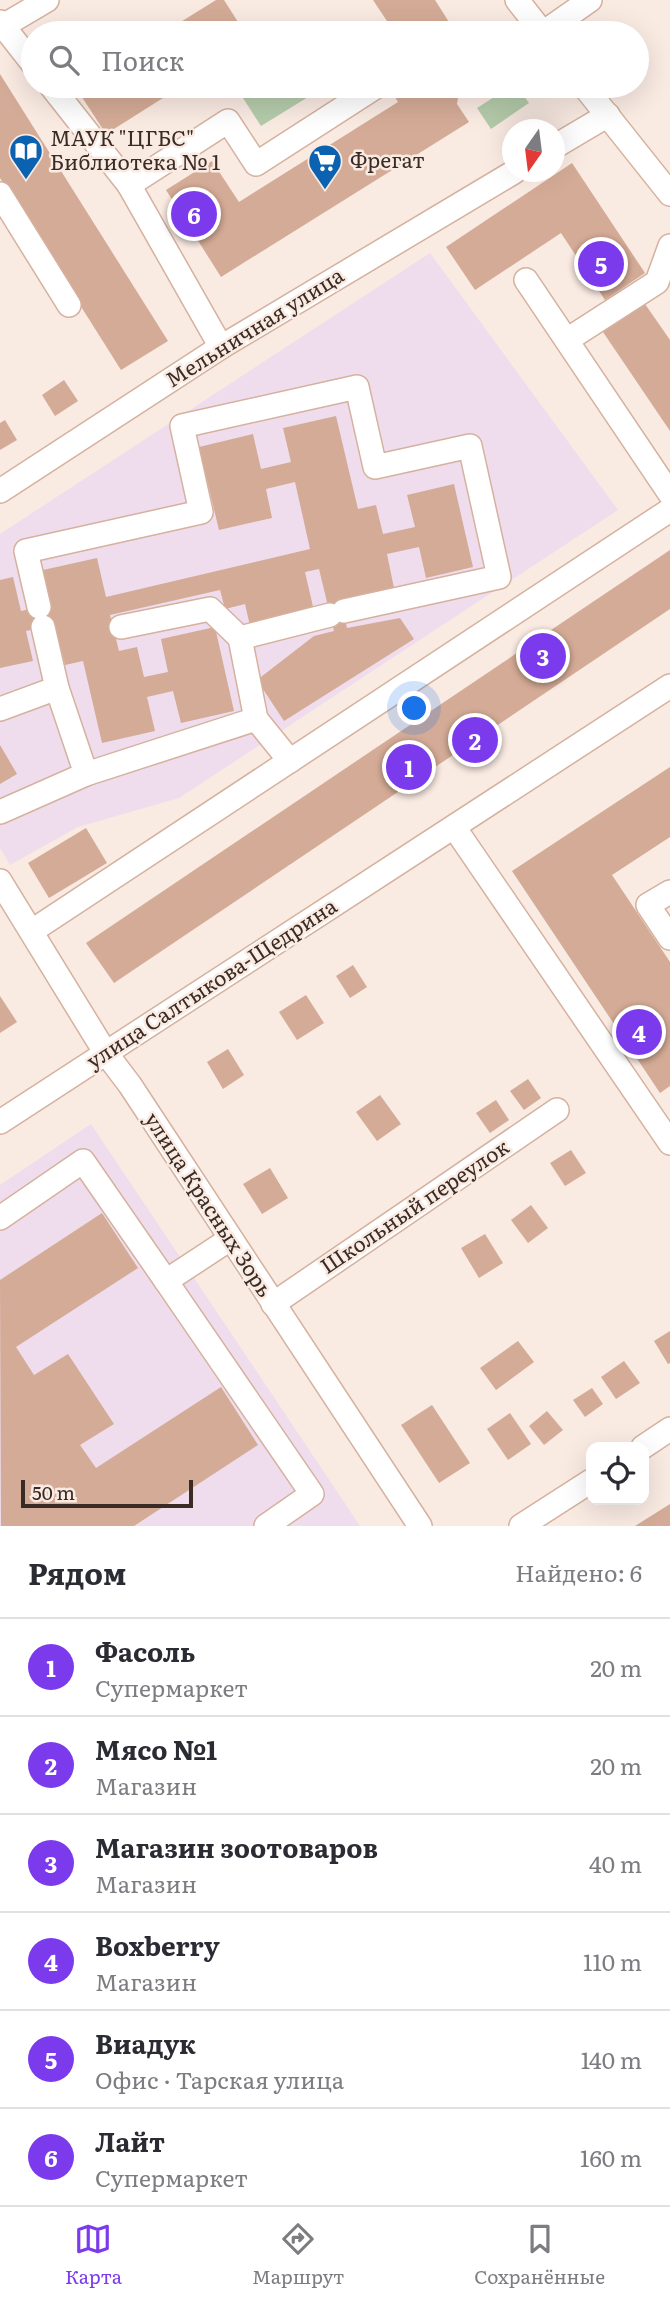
<!DOCTYPE html>
<html lang="ru">
<head>
<meta charset="utf-8">
<style>
	:root { --surface:#fff; --page:#f2f2f3; --text:#2b2b33; --muted:#7c7c81; --line:#e1e1e2; --accent:#7c3aed }
	body { margin:0; font-family:Literata,serif; background:var(--page); color:var(--text) }
	.controls { position:absolute; right:21px; bottom:21px; display:grid; overflow:hidden; border-radius:14px; box-shadow:0 7px 28px #0002 }
	.controls button { width:63px; height:63px; display:grid; place-items:center; padding:0; border:0; border-bottom:2px solid var(--line); background:var(--surface); color:var(--text); font:35px sans-serif }
	.compass { position:absolute; left:502px; top:119px; width:63px; height:63px; border-radius:50%; background:var(--surface); box-shadow:0 7px 28px #0002; rotate:194deg }
	.scale { position:absolute; left:21px; bottom:18px; width:172px; box-sizing:border-box; padding-left:7px; border:4px solid #3a2c25; border-top:0; font-size:19px; line-height:24px; white-space:nowrap; color:#3a2c25; -webkit-text-stroke:5px #f9eae2; paint-order:stroke }
	.you { position:absolute; left:415px; top:709px; width:24px; height:24px; margin:-18px; border:5px solid #fff; border-radius:50%; background:#1a73e8; box-shadow:0 0 0 10px #1a73e833 }
	.badge { display:grid; place-items:center; width:46px; height:46px; border-radius:50%; background:var(--accent); color:#fff; font-size:23px; font-weight:700 }
	.pin { position:absolute; translate:-50% -50%; border:4px solid #fff; box-shadow:0 2px 7px #0006 }
	.list { margin:0; padding:0; list-style:none }
	h2 { display:flex; justify-content:space-between; align-items:center; height:91px; margin:0; padding:0 28px; font-size:30px }
	h2 small { font-size:23px; font-weight:400; color:var(--muted) }
	.list li { display:grid; grid-template-columns:46px 1fr auto; gap:21px; align-items:center; box-sizing:border-box; height:98px; padding:0 28px; border-top:2px solid var(--line) }
	.list b { display:block; font-size:26px; white-space:nowrap }
	.list p { margin:0; font-size:23px; white-space:nowrap; color:var(--muted) }
	.list em { font-size:23px; font-style:normal; color:var(--muted) }
	.icon { flex:none; width:38px; height:38px; fill:none; stroke:currentColor; stroke-width:2; stroke-linecap:round; stroke-linejoin:round }
	.map { position:relative; flex:none; width:670px; height:1526px; overflow:hidden }
	.search { position:absolute; background:var(--surface); box-shadow:0 7px 28px #0002; left:21px; right:21px; top:21px; height:77px; display:flex; align-items:center; gap:18px; box-sizing:border-box; padding:0 24px; border-radius:38px; color:var(--muted); font-size:26px }
	.sheet { height:679px; background:var(--surface) }
	nav { display:flex; justify-content:space-around; align-items:center; box-sizing:border-box; height:98px; border-top:2px solid var(--line); background:var(--surface); font-size:19px; color:var(--muted) }
	nav a { display:grid; justify-items:center; gap:4px }
	nav .on { color:var(--accent) }
	.map>svg:first-child { display:block }
</style>
</head>
<body>
<div class="map">
<svg width="670" height="1526" viewBox="0 0 670 1526">
	<rect width="100%" height="100%" fill="#f9eae2"/>
	<g fill="#efddee">
		<polygon points="430,253 618,510 179,798 78,827 10,865 0,848 0,534"/>
		<polygon points="91,1124 360,1526 0,1526 0,1185"/>
	</g>
	<g fill="#b4cbaa">
		<polygon points="257,86 326,86 261,126 241,95"/>
		<polygon points="511,86 517,86 529,103 491,129 477,108"/>
	</g>
	<g fill="#d4ab96">
		<polygon points="216,0 224,0 245,33 163,33"/>
		<polygon points="373,0 435,0 456,33 395,33"/>
		<polygon points="0,74 168,341 121,370 0,178"/>
		<polygon points="80,86 182,86 106,134 76,88"/>
		<polygon points="388,86 460,86 457,104 469,122 221,277 166,190 212,161 239,202 398,102"/>
		<polygon points="572,163 645,273 605,300 561,233 475,290 446,247"/>
		<polygon points="645,304 670,340 670,431 603,332"/>
		<polygon points="64,380 78,401 55,416 42,395"/>
		<polygon points="336,416 358,509 376,505 383,534 415,527 407,495 454,484 473,567 426,578 419,547 387,554 394,588 341,600 347,628 400,618 414,639 284,721 257,680 314,636 334,631 319,569 305,572 314,611 250,626 245,604 225,609 220,590 110,615 119,651 137,647 144,677 168,672 161,639 215,627 234,711 181,723 173,691 147,697 155,731 102,743 83,661 65,665 55,625 26,631 33,661 0,668 0,580 13,577 21,611 51,604 43,570 97,558 106,597 310,549 295,482 266,489 272,518 219,530 199,447 253,434 261,469 291,462 283,428"/>
		<polygon points="5,420 17,440 0,450 0,423"/>
		<polygon points="670,550 670,609 114,983 86,943"/>
		<polygon points="0,745 17,774 0,784"/>
		<polygon points="670,767 670,837 612,875 670,962 670,1086 660,1093 512,871"/>
		<polygon points="86,828 107,863 49,898 28,863"/>
		<polygon points="353,965 367,987 350,998 336,976"/>
		<polygon points="306,995 324,1023 297,1040 279,1012"/>
		<polygon points="0,996 17,1022 0,1033"/>
		<polygon points="228,1049 244,1075 223,1089 207,1062"/>
		<polygon points="528,1079 541,1098 524,1110 510,1091"/>
		<polygon points="380,1095 401,1124 377,1141 356,1112"/>
		<polygon points="496,1100 509,1120 490,1133 476,1113"/>
		<polygon points="571,1150 586,1173 565,1186 550,1163"/>
		<polygon points="270,1168 288,1198 262,1214 243,1184"/>
		<polygon points="531,1205 548,1228 528,1243 511,1220"/>
		<polygon points="102,1213 138,1268 16,1347 34,1375 68,1354 114,1424 80,1445 96,1468 221,1387 258,1445 134,1526 1,1526 0,1280"/>
		<polygon points="485,1234 503,1263 479,1278 461,1248"/>
		<polygon points="670,1331 670,1363 668,1364 654,1341"/>
		<polygon points="518,1341 534,1362 496,1390 480,1368"/>
		<polygon points="624,1361 640,1383 616,1399 601,1377"/>
		<polygon points="592,1388 603,1404 585,1417 573,1400"/>
		<polygon points="432,1405 470,1463 439,1483 401,1425"/>
		<polygon points="547,1411 563,1430 544,1445 529,1426"/>
		<polygon points="510,1413 531,1444 508,1460 487,1429"/>
		<polygon points="670,1504 670,1526 635,1526"/>
	</g>
	<g fill="none" stroke-linecap="round" stroke-linejoin="round">
		<g stroke="#d5b19e" stroke-width="26">
			<g id="minor">
				<polyline points="517,0 543,33"/>
				<polyline points="0,22 33,64"/>
				<polyline points="3,26 47,0"/>
				<polyline points="543,33 590,0"/>
				<polyline points="51,86 129,185 221,347"/>
				<polyline points="584,86 670,194"/>
				<polyline points="554,147 608,115"/>
				<polyline points="129,185 228,121 256,164 377,86"/>
				<polyline points="0,194 69,305"/>
				<polyline points="526,280 670,494"/>
				<polyline points="567,340 657,282 670,246"/>
				<polyline points="0,491 221,347 514,172"/>
				<polyline points="39,607 26,551 201,512 182,426 357,387 375,467 470,446 499,577 344,611"/>
				<polyline points="43,627 57,688"/>
				<polyline points="121,627 210,609 240,638"/>
				<polyline points="0,709 57,688 86,774 0,812"/>
				<polyline points="256,719 290,761"/>
				<polyline points="86,774 256,719 240,638 330,615"/>
				<polyline points="454,827 670,1143"/>
				<polyline points="0,881 105,1052 130,1085 420,1526"/>
				<polyline points="670,892 648,905 670,938"/>
				<polyline points="32,931 670,510"/>
				<polyline points="0,1122 670,686"/>
				<polyline points="0,1218 83,1161 166,1281 230,1239"/>
				<polyline points="166,1281 312,1494 266,1526"/>
				<polyline points="273,1304 557,1110"/>
				<polyline points="643,1447 670,1429"/>
				<polyline points="521,1526 591,1481"/>
			</g>
		</g>
		<use href="#minor" stroke="#fff" stroke-width="23"/>
	</g>
	<defs>
		<g id="library-pin" transform="scale(1.75)"><path d="M0 17L-7.5 6A9.5 9.5 0 1 1 7.5 6Z" fill="#0b62b0" stroke="#f9eae2"/><path d="M-6-4Q-3-5.5-.7-3.5V5Q-3 3-6 4ZM6-4Q3-5.5 .7-3.5V5Q3 3 6 4Z" fill="#fff"/></g>
		<g id="supermarket-pin" transform="scale(1.75)"><path d="M0 17L-7.5 6A9.5 9.5 0 1 1 7.5 6Z" fill="#0b62b0" stroke="#f9eae2"/><path d="M-6-5.5h2.5l.6 2H6L4.5 2H-2.5L-4.4-4H-6ZM-1.5 3.2a1.3 1.3 0 1 0 .1 0ZM3 3.2a1.3 1.3 0 1 0 .1 0Z" fill="#fff"/></g>
	</defs>
	<g fill-rule="evenodd">
		<use href="#library-pin" x="26" y="151"/>
		<use href="#supermarket-pin" x="325" y="161"/>
	</g>
	<g text-anchor="middle" stroke-width="5" stroke-linejoin="round" paint-order="stroke">
		<g font-size="21" fill="#3a2c25" stroke="#f9eae2" text-anchor="start">
			<text x="50" y="146">МАУК "ЦГБС"<tspan x="50" dy="24">Библиотека № 1</tspan></text>
			<text x="350" y="168">Фрегат</text>
		</g>
		<g font-size="21" fill="#3a2c25" stroke="#f9eae2">
			<text transform="translate(255 328) rotate(-32)" y="7">Мельничная улица</text>
			<text transform="translate(212 984) rotate(-33)" y="7">улица Салтыкова-Щедрина</text>
			<text transform="translate(208 1205) rotate(57)" y="7">улица Красных Зорь</text>
			<text transform="translate(415 1207) rotate(-34)" y="7">Школьный переулок</text>
		</g>
	</g>
</svg>
<div class="controls">
<button><svg class="icon" aria-label="locate" viewBox="0 0 24 24"><circle cx="12" cy="12" r="6"/><path d="M12 2v4M12 18v4M2 12h4M18 12h4"/></svg></button>
</div>
<svg class="compass" viewBox="-18 -18 36 36"><path d="M0-13l5 13h-10z" fill="#e53935"/><path d="M0 13l5-13h-10z" fill="#7c7c81"/></svg>
<div class="scale">50 m</div>
<div class="you"></div>
<div class="pin badge" style="left:409px;top:767px">1</div>
<div class="pin badge" style="left:475px;top:740px">2</div>
<div class="pin badge" style="left:543px;top:656px">3</div>
<div class="pin badge" style="left:639px;top:1032px">4</div>
<div class="pin badge" style="left:601px;top:264px">5</div>
<div class="pin badge" style="left:194px;top:214px">6</div>
<div class="search"><svg class="icon" aria-label="search" viewBox="0 0 24 24"><circle cx="10" cy="10" r="6"/><path d="M15 15l6 6"/></svg>Поиск</div>
</div>
<section class="sheet">
<h2>Рядом<small>Найдено: 6</small></h2>
<ul class="list">
<li><span class="badge">1</span><div><b>Фасоль</b><p>Супермаркет</p></div><em>20 m</em></li>
<li><span class="badge">2</span><div><b>Мясо №1</b><p>Магазин</p></div><em>20 m</em></li>
<li><span class="badge">3</span><div><b>Магазин зоотоваров</b><p>Магазин</p></div><em>40 m</em></li>
<li><span class="badge">4</span><div><b>Boxberry</b><p>Магазин</p></div><em>110 m</em></li>
<li><span class="badge">5</span><div><b>Виадук</b><p>Офис · Тарская улица</p></div><em>140 m</em></li>
<li><span class="badge">6</span><div><b>Лайт</b><p>Супермаркет</p></div><em>160 m</em></li>
</ul>
</section>
<nav>
<a class="on"><svg class="icon" aria-label="map" viewBox="0 0 24 24"><path d="M3 6l6-2 6 2 6-2v14l-6 2-6-2-6 2zM9 4v14M15 6v14"/></svg>Карта</a>
<a><svg class="icon" aria-label="directions" viewBox="0 0 24 24"><path d="M12 3l9 9-9 9-9-9zM9 14v-3h6M13 9l2 2-2 2"/></svg>Маршрут</a>
<a><svg class="icon" aria-label="saved" viewBox="0 0 24 24"><path d="M7 4h10v16l-5-4-5 4z"/></svg>Сохранённые</a>
</nav>
</body>
</html>
